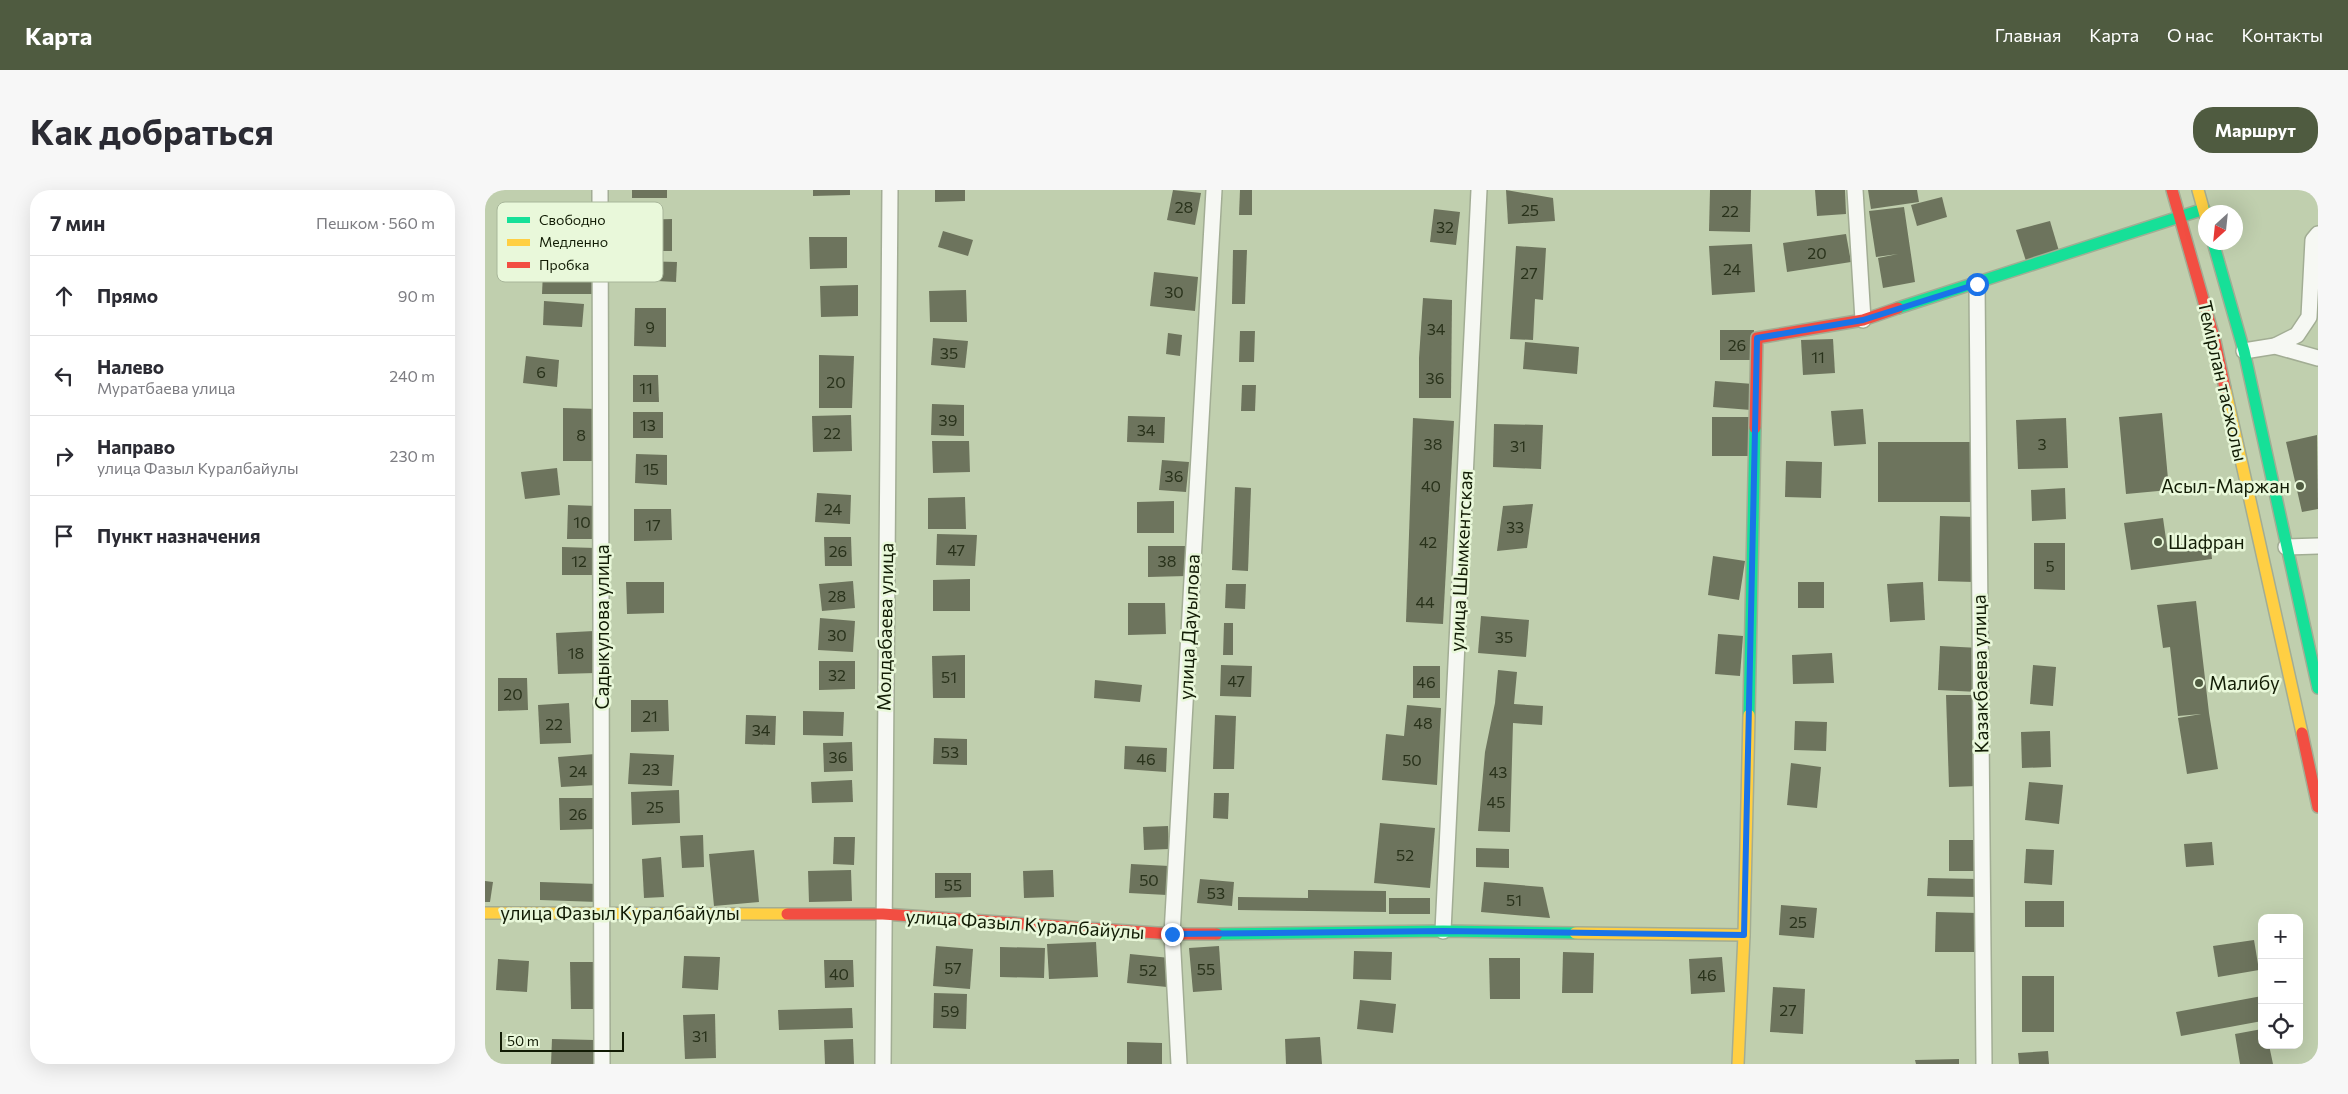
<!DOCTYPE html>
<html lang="ru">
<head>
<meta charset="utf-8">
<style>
	:root { --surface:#fff; --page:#f7f7f7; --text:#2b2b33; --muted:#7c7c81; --line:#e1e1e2; --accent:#4f5b40 }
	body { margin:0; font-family:Commissioner,sans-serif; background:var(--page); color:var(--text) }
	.controls { position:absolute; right:15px; bottom:15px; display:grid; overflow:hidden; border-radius:10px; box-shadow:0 5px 20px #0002 }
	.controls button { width:45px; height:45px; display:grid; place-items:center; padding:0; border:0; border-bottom:1px solid var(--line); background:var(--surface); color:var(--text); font:25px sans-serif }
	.compass { position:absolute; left:1713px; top:15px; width:45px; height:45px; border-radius:50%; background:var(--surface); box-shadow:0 5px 20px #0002; rotate:207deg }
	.scale { position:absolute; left:15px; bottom:12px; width:124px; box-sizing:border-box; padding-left:5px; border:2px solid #121c05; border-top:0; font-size:14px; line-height:18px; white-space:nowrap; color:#121c05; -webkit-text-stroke:4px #e9f8da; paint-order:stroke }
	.stop { position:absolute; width:15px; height:15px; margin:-11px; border:4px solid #1a73e8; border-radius:50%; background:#fff }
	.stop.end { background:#1a73e8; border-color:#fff; box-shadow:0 1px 5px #0008 }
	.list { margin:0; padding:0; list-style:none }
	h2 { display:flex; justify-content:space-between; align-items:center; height:65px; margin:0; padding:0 20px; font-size:21px }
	h2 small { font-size:16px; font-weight:400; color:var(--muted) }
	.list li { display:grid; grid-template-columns:32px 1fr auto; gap:15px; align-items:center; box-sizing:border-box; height:80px; padding:0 20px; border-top:1px solid var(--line) }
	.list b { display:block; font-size:19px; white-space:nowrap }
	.list p { margin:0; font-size:16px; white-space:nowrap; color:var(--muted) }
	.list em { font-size:16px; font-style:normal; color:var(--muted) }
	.icon { flex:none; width:28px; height:28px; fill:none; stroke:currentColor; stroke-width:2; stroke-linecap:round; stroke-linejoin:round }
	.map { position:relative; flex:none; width:1833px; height:874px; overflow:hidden; border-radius:20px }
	header { display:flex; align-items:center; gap:30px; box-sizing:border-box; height:70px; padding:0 25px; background:var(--accent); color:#fff }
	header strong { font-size:24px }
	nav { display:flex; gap:28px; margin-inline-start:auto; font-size:18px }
	.intro { display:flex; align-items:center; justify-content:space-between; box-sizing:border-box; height:120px; padding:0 30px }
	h1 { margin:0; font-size:35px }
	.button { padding:12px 22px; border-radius:20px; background:var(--accent); color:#fff; font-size:18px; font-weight:700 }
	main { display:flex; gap:30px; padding:0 30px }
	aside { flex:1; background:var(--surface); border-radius:20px; box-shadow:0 5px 20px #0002 }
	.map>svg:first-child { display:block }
</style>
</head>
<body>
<header>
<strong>Карта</strong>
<nav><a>Главная</a><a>Карта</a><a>О нас</a><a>Контакты</a></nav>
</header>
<div class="intro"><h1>Как добраться</h1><a class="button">Маршрут</a></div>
<main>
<aside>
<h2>7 мин<small>Пешком · 560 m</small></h2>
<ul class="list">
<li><svg class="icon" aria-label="ahead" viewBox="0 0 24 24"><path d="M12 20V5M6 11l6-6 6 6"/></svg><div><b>Прямо</b></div><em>90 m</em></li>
<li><svg class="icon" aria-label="left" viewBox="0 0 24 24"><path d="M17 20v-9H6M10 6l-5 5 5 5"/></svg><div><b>Налево</b><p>Муратбаева улица</p></div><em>240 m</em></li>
<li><svg class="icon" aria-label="right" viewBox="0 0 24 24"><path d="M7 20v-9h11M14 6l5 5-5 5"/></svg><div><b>Направо</b><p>улица Фазыл Куралбайулы</p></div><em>230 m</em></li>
<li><svg class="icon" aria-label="arrive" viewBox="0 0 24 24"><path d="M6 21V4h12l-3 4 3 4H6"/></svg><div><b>Пункт назначения</b></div></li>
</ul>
</aside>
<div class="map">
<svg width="1833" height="874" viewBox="0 0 1833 874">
	<rect width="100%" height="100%" fill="#c0cfae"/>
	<g fill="#6d745d">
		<rect x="147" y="0" width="35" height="8"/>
		<polygon points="328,0 365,0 365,5 328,6"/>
		<polygon points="450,0 480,0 480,11 450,12"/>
		<polygon points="688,0 716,3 710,35 682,30"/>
		<polygon points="755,0 767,0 767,25 754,25"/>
		<polygon points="1021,0 1068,8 1070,31 1023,34"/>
		<polygon points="1225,0 1266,0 1265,42 1224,41"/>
		<polygon points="1330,0 1360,0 1361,24 1332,26"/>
		<polygon points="1383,0 1432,0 1434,12 1386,19"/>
		<polygon points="1457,7 1462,27 1432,36 1426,15"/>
		<polygon points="1419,17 1430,92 1398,98 1393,68 1413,64 1391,67 1384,21"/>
		<polygon points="949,19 975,22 971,55 945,52"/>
		<polygon points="187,29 187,61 150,61 149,30"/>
		<polygon points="1565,31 1574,61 1541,71 1531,40"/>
		<polygon points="458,41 488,50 483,66 453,57"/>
		<polygon points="1361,44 1366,72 1302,82 1298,53"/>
		<polygon points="324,47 362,47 362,78 325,79"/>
		<polygon points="1267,54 1270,102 1227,105 1224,56"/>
		<polygon points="1031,56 1061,58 1058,110 1050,109 1048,150 1025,149"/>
		<polygon points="748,60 762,60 760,114 747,114"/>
		<polygon points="154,71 192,72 191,92 153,90"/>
		<polygon points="58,82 111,82 111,104 57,104"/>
		<polygon points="669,82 713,87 710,121 665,116"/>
		<polygon points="373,95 373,126 336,127 335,96"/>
		<polygon points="481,100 482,132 445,132 444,101"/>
		<polygon points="938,108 967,110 966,208 934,208 934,168"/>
		<polygon points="59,111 99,114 97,137 58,135"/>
		<polygon points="150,118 181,118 181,157 149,156"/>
		<rect x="1235" y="140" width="34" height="30"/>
		<polygon points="755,141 770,141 769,172 754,172"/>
		<polygon points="683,143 697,145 695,166 681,164"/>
		<polygon points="448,148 483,151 480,178 446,175"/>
		<polygon points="1348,149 1350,183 1318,185 1316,150"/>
		<polygon points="1040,152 1094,157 1092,184 1038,179"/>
		<polygon points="334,165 369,166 367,218 334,218"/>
		<polygon points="41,166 74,170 72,197 38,193"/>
		<polygon points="148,185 173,185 174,212 148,212"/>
		<polygon points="1230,191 1268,194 1266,220 1228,217"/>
		<polygon points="757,195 771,195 770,221 756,221"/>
		<polygon points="447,214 479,215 479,246 446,245"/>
		<polygon points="78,218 113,219 113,271 78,271"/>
		<polygon points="1378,219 1381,254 1349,256 1346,221"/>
		<rect x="148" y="222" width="30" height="26"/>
		<polygon points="1677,223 1684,300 1641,304 1634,227"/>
		<polygon points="366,225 367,261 328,262 327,226"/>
		<polygon points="643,226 680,227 679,253 642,252"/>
		<polygon points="1227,227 1266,227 1267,266 1227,266"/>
		<polygon points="928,228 969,231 958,434 921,432"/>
		<polygon points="1581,228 1583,278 1533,279 1531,230"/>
		<polygon points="1009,234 1058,235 1056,279 1008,277"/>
		<polygon points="1832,245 1833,319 1817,322 1801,252"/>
		<polygon points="447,251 484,251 485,282 448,283"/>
		<rect x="1393" y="252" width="97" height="60"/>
		<polygon points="151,264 182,265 182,295 150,293"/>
		<polygon points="677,270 704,272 701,302 674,300"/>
		<polygon points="1301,271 1337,272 1336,308 1300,307"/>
		<polygon points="72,278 75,305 40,309 36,282"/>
		<polygon points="750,297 766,298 763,381 747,380"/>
		<polygon points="1580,298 1581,329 1547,331 1546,300"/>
		<polygon points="332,303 366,305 365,334 330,332"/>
		<polygon points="480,307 481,339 443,339 443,308"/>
		<polygon points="689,311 689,343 652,343 652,312"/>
		<polygon points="1048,314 1042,358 1012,361 1018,316"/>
		<polygon points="83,315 112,316 111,349 82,349"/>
		<polygon points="149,319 186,319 187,350 149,351"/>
		<polygon points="1455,326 1491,327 1489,392 1453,391"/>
		<polygon points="1678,328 1682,356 1725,350 1727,369 1646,380 1639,333"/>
		<polygon points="452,344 492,345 490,376 451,375"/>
		<polygon points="339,347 366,347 367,376 340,376"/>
		<polygon points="1549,353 1580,353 1580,400 1549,399"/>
		<polygon points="663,356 701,356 702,386 663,387"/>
		<polygon points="77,357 111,358 110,385 77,385"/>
		<polygon points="1228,366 1260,371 1254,410 1223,405"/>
		<polygon points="485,389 485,421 448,421 448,390"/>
		<polygon points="368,391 370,418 337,421 334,394"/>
		<polygon points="141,392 179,392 179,423 142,424"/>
		<rect x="1313" y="392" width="26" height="26"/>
		<polygon points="1438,392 1440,430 1405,432 1402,394"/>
		<polygon points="741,394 761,394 760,419 740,418"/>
		<polygon points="1711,411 1724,523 1733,579 1702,584 1693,528 1716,524 1693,526 1685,457 1678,458 1672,415"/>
		<polygon points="643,413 680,413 681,444 643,445"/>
		<polygon points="996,426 1044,430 1041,467 993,463"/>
		<polygon points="335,428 370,431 368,462 333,460"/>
		<polygon points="739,433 748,433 748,465 738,465"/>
		<polygon points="109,441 111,483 73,484 71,443"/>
		<polygon points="1233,444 1258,446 1255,486 1230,484"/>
		<polygon points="1455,456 1495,458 1493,502 1453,500"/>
		<polygon points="1347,463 1349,493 1308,494 1307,465"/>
		<polygon points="480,465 480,508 448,508 447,466"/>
		<polygon points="334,471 370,471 370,499 334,500"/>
		<polygon points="736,475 767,476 766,507 735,506"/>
		<polygon points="1548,475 1571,477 1568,516 1545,514"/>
		<rect x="928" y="476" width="27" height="32"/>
		<polygon points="1013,480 1032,482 1029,514 1058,516 1057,535 1028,533 1025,642 993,641 1000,562 1010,513"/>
		<polygon points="13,488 42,488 43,520 13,521"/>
		<polygon points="610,490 657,495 655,512 609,508"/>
		<polygon points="1461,505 1493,505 1492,596 1464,597"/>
		<polygon points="146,510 183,510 184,541 146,542"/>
		<polygon points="84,513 86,553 55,554 53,515"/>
		<polygon points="922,515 956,518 952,595 897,590 901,544 919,546"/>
		<polygon points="318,521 359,522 358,546 318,545"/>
		<polygon points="261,525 291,526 290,555 260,554"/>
		<polygon points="730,525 751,526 749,579 728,579"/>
		<polygon points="1310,531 1342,532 1341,561 1309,560"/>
		<polygon points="1565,541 1566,577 1537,578 1536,542"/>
		<polygon points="449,548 482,549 482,575 448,574"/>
		<polygon points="367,552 368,581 339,582 338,553"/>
		<polygon points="640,556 682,558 681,582 639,579"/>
		<polygon points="145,563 189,565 187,596 143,594"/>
		<polygon points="110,564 112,595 76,597 73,567"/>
		<polygon points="1306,573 1336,577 1332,618 1302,615"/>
		<polygon points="367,590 368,612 327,613 326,592"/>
		<polygon points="1544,592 1578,595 1574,634 1540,630"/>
		<polygon points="194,600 195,633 147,635 146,602"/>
		<polygon points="729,603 744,603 743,629 728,628"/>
		<polygon points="74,608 111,608 112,639 75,640"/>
		<polygon points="895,633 950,638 945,698 889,693"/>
		<polygon points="683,636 684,659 659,660 658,637"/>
		<polygon points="218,645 219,677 197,678 195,646"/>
		<polygon points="349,647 370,647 369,675 348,674"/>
		<rect x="1464" y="650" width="28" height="31"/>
		<polygon points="1727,652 1729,675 1701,677 1699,654"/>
		<polygon points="991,658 1024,659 1024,678 991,677"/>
		<polygon points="1541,659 1569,660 1567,695 1539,693"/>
		<polygon points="269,660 274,712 229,716 224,664"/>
		<polygon points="176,667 179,707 159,708 157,669"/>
		<polygon points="646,674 684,676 682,705 644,703"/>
		<polygon points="366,680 367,711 324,712 323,681"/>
		<polygon points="568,680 569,707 539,708 538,681"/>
		<polygon points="450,683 486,683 486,707 450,708"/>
		<polygon points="1443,688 1493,689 1492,707 1442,706"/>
		<polygon points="715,689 749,692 747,716 712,713"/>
		<polygon points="0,691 8,692 5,712 0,712"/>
		<polygon points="55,692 113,694 113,712 55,710"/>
		<polygon points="999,692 1058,697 1065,728 996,722"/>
		<polygon points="823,700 901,701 901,722 753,720 753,707 823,708"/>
		<rect x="904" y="708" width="41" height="16"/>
		<rect x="1540" y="711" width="39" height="26"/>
		<polygon points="1296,715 1332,718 1329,748 1294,745"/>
		<polygon points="1451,722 1493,723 1493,762 1450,762"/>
		<polygon points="1769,750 1774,780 1733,787 1728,756"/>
		<polygon points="611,752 613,787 564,789 562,754"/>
		<polygon points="451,756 488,759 485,799 448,796"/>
		<polygon points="734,756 737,800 708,802 704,758"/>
		<polygon points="515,757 560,758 559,788 515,787"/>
		<polygon points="869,761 907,762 906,790 868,789"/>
		<polygon points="1078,762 1109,763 1108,803 1077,803"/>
		<polygon points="645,764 685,768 682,797 642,793"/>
		<polygon points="199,766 235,767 233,800 197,798"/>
		<polygon points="1237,767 1240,802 1206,804 1204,769"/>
		<polygon points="1004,768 1035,768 1035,809 1005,809"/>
		<polygon points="13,769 44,771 42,802 11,800"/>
		<polygon points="339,770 368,770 369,797 340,798"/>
		<polygon points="85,772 114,772 115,819 86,819"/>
		<rect x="1537" y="786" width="32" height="56"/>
		<polygon points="1288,797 1320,799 1318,844 1285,842"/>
		<polygon points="449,803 482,804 481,839 448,838"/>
		<polygon points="1777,806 1777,831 1696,846 1691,822"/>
		<polygon points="875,810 911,814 908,843 872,839"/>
		<polygon points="367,818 368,838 294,840 293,820"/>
		<polygon points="230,824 231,868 200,869 198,825"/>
		<polygon points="1777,839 1777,855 1784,855 1788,874 1755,874 1750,844"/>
		<polygon points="835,847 837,874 801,874 800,849"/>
		<polygon points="67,849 109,850 109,874 66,874"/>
		<polygon points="368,849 369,874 340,874 339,850"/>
		<polygon points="642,852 677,853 677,874 642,874"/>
		<polygon points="1563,861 1564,874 1534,874 1533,863"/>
		<polygon points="1474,869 1474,874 1431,874 1430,870"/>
	</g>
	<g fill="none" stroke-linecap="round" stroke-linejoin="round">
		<g stroke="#a2ad94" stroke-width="18">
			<g id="street">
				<polyline points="115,0 117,874"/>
				<polyline points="1370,0 1378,130"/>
				<polyline points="1492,94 1499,874"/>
				<polyline points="1790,156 1812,145 1824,127 1828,50 1833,44"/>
				<polyline points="1759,161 1790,156 1833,168"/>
				<polyline points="1801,357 1833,356"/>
				<polyline points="958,741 994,0"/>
				<polyline points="398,874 405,0"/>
				<polyline points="694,874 687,744 729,0"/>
			</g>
		</g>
		<g stroke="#a2ad94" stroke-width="14">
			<g id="fast">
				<polyline points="1728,52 1759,161 1833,498"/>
				<polyline points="1413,118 1719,19"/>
				<polyline points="1264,525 1270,238"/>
				<polyline points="732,744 958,741 1090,743"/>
			</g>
		</g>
		<g stroke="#a2ad94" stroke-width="14">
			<g id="slow">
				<polyline points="1713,0 1720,25"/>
				<polyline points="1740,198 1817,543"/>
				<polyline points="0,723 302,724"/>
				<polyline points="1090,743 1259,745"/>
				<polyline points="1253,874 1259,745 1264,525"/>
			</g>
		</g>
		<g stroke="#a2ad94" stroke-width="14">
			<g id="jam">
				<polyline points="1687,0 1730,151 1740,198"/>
				<polyline points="1270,238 1272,148 1378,130 1413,118"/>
				<polyline points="1817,543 1833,617"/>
				<polyline points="302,724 398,724 687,744 732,744"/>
			</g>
		</g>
		<use href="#street" stroke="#f6f8f3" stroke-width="15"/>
		<use href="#fast" stroke="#16e098" stroke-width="11"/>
		<use href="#slow" stroke="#ffcf43" stroke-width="11"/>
		<use href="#jam" stroke="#f24e42" stroke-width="11"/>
	</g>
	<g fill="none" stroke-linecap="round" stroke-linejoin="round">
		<polyline stroke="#1a73e8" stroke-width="6" points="687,744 958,741 1259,745 1272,148 1378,130 1492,94"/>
	</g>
	<g fill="#4f5b40" stroke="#e9f8da" stroke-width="2">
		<circle cx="1815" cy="296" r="5"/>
		<circle cx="1673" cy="352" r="5"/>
		<circle cx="1714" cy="493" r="5"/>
	</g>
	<g text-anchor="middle" stroke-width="5" stroke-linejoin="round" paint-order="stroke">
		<g font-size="16" fill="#29321b">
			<text x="699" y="23">28</text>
			<text x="1045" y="26">25</text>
			<text x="1245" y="27">22</text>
			<text x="960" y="43">32</text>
			<text x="1332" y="69">20</text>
			<text x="1247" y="85">24</text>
			<text x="1044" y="89">27</text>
			<text x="689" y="108">30</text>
			<text x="165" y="143">9</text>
			<text x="951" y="145">34</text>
			<text x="1252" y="161">26</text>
			<text x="464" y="169">35</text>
			<text x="1333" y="173">11</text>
			<text x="56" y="188">6</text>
			<text x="950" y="194">36</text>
			<text x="351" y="198">20</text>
			<text x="161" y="204">11</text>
			<text x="463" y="236">39</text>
			<text x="163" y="241">13</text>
			<text x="661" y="246">34</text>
			<text x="347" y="249">22</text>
			<text x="96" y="251">8</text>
			<text x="948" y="260">38</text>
			<text x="1557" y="260">3</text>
			<text x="1033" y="262">31</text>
			<text x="166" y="285">15</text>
			<text x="689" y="292">36</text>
			<text x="946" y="302">40</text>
			<text x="348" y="325">24</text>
			<text x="97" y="338">10</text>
			<text x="168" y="341">17</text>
			<text x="1030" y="343">33</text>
			<text x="943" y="358">42</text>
			<text x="471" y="366">47</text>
			<text x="353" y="367">26</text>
			<text x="94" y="377">12</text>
			<text x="682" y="377">38</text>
			<text x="1565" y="382">5</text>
			<text x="352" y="412">28</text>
			<text x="940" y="418">44</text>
			<text x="352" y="451">30</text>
			<text x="1019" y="453">35</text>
			<text x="91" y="469">18</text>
			<text x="352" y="491">32</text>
			<text x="464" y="493">51</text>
			<text x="751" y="497">47</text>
			<text x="941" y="498">46</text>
			<text x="28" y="510">20</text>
			<text x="165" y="532">21</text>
			<text x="938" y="539">48</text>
			<text x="69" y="540">22</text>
			<text x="276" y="546">34</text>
			<text x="465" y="568">53</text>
			<text x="353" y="573">36</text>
			<text x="661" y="575">46</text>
			<text x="927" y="576">50</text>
			<text x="166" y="585">23</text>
			<text x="93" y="587">24</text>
			<text x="1013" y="588">43</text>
			<text x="1011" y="618">45</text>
			<text x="170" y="623">25</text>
			<text x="93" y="630">26</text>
			<text x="920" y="671">52</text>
			<text x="664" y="696">50</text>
			<text x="468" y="701">55</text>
			<text x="731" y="709">53</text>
			<text x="1029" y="716">51</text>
			<text x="1313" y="738">25</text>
			<text x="468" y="784">57</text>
			<text x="721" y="785">55</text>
			<text x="663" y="786">52</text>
			<text x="354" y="790">40</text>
			<text x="1222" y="791">46</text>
			<text x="1303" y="826">27</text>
			<text x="465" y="827">59</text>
			<text x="215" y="852">31</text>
		</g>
		<g font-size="19" fill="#121c05" stroke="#e9f8da">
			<text transform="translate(1738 191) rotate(77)" y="7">Темірлан тасжолы</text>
			<text transform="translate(976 371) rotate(-87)" y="7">улица Шымкентская</text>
			<text transform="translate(117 437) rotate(-90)" y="7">Садыкулова улица</text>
			<text transform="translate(400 437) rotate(-89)" y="7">Молдабаева улица</text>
			<text transform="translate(704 437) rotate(-87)" y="7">улица Дауылова</text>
			<text transform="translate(1495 484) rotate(-91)" y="7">Казакбаева улица</text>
			<text x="135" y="730">улица Фазыл Куралбайулы</text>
			<text transform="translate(540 734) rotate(4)" y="7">улица Фазыл Куралбайулы</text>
		</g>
		<g font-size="19" fill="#121c05" stroke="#e9f8da" text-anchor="start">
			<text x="1805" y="303" text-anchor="end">Асыл-Маржан</text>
			<text x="1683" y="359">Шафран</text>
			<text x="1724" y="500">Малибу</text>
		</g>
	</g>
	<rect x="12" y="12" width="166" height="80" rx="8" fill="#e9f8da" stroke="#a8b69a" stroke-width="1"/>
	<rect x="22" y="27" width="23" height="6" fill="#16e098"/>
	<rect x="22" y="49" width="23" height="7" fill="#ffcf43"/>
	<rect x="22" y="72" width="23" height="6" fill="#f24e42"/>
	<g font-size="14" fill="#121c05">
		<text x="54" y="35">Свободно</text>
		<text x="54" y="57">Медленно</text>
		<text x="54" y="80">Пробка</text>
	</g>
</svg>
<div class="controls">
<button>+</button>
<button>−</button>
<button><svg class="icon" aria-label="locate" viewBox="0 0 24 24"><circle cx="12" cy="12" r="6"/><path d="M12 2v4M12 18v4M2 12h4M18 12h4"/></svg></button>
</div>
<svg class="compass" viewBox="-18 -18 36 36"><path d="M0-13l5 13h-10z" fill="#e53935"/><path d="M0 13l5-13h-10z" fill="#7c7c81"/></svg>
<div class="scale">50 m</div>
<div class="stop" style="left:1492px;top:94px"></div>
<div class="stop end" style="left:687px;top:744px"></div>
</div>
</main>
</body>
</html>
